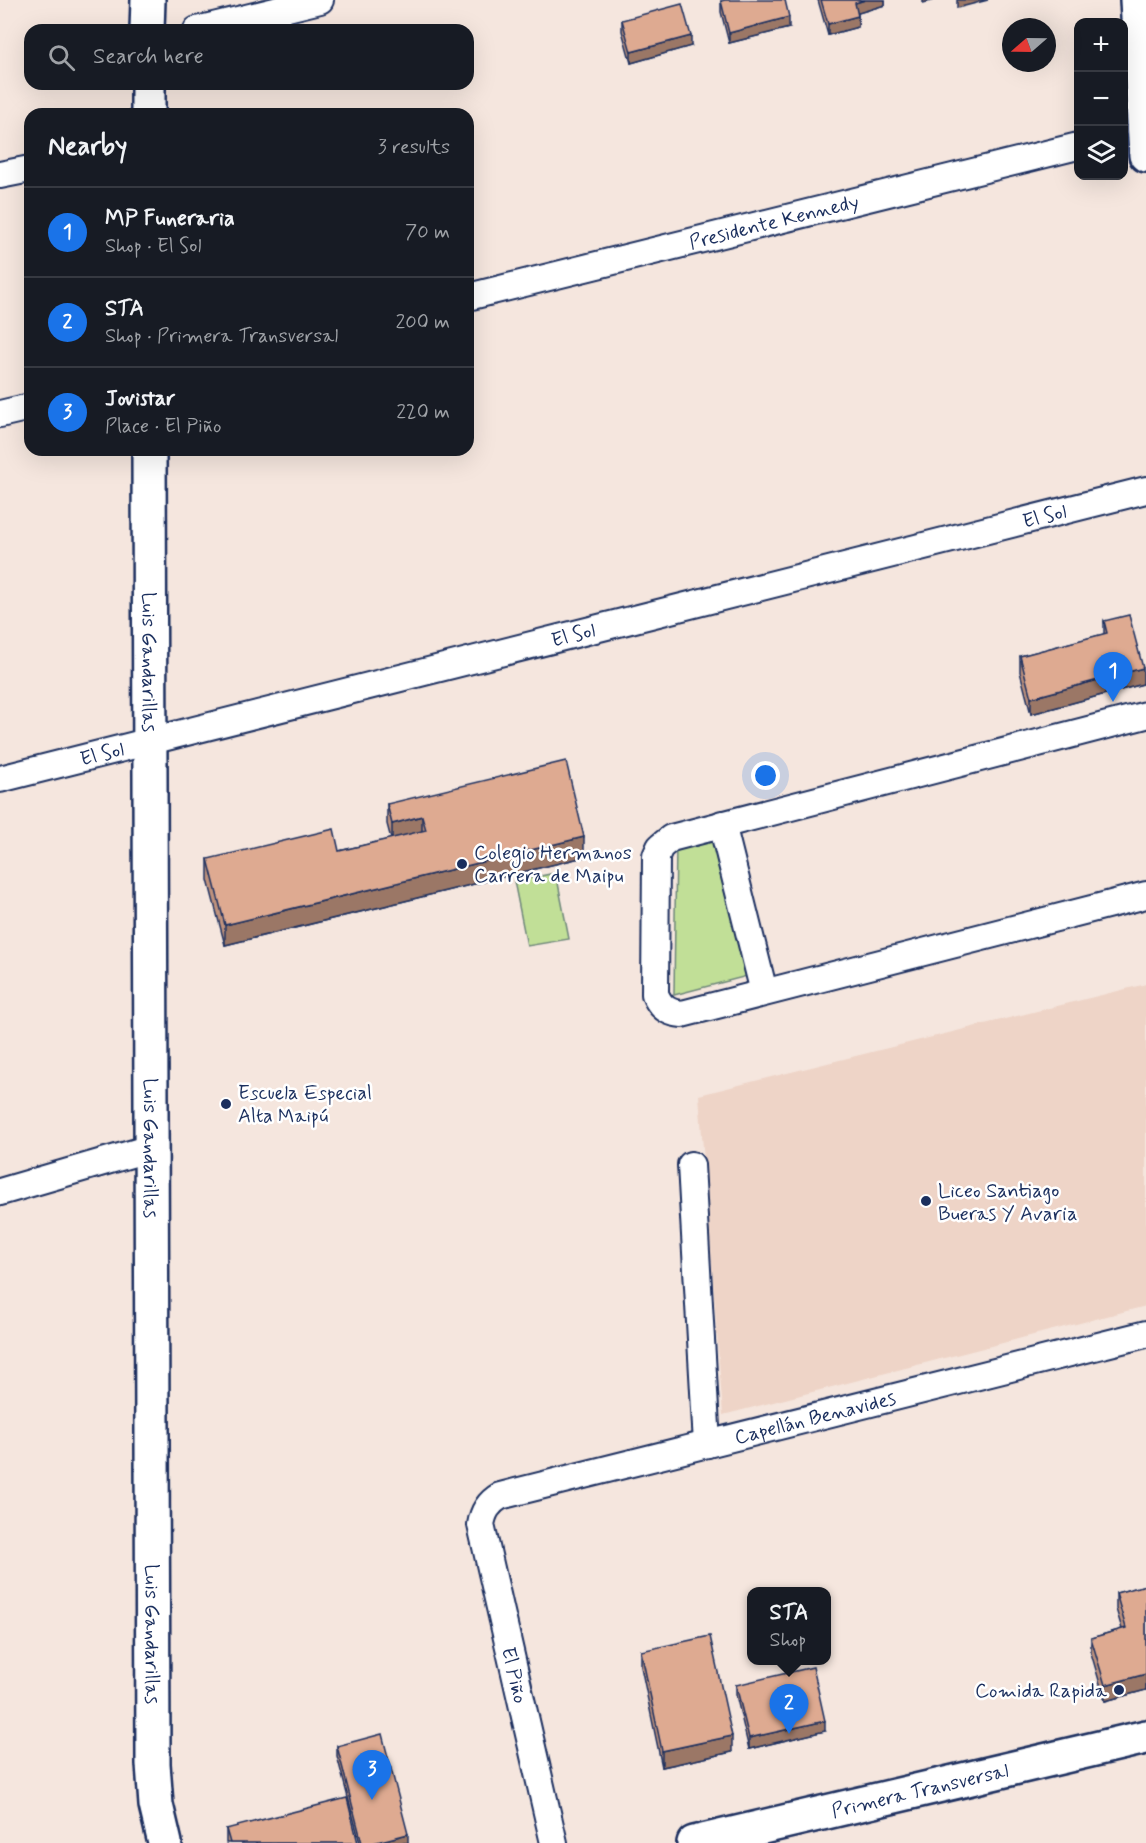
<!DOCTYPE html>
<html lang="en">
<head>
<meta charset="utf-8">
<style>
	:root { --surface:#171b24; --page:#242831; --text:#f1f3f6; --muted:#9ea1a6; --line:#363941; --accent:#1a73e8 }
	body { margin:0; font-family:Mynerve,sans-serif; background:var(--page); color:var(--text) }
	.controls { position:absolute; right:18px; top:18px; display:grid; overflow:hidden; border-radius:12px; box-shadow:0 6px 24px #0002 }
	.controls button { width:54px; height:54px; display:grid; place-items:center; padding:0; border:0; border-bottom:2px solid var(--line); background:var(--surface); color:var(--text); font:30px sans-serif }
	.compass { position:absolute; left:1002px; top:18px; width:54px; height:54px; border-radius:50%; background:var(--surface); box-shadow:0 6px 24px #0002; rotate:250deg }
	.you { position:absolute; left:766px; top:776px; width:21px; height:21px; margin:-15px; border:4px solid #fff; border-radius:50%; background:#1a73e8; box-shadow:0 0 0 9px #1a73e833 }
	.badge { display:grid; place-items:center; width:39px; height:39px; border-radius:50%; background:var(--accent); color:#fff; font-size:20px; font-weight:700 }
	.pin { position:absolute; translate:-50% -50px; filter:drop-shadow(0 2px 3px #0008) }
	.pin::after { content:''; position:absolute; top:32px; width:21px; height:18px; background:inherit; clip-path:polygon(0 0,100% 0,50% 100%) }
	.popup { position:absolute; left:747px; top:1587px; width:84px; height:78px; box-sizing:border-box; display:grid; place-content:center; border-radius:12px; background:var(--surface); filter:drop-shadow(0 2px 4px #0005); font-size:20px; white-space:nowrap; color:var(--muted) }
	.popup b { font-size:22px; color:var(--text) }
	.popup::after { content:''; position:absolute; left:50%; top:100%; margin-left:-12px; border:12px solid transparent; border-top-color:var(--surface) }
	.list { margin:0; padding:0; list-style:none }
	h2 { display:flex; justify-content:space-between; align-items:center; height:78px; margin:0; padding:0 24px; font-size:26px }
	h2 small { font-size:20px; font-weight:400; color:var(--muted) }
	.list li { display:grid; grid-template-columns:39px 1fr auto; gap:18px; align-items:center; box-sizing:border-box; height:90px; padding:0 24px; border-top:2px solid var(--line) }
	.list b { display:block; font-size:22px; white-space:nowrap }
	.list p { margin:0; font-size:20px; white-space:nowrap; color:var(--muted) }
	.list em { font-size:20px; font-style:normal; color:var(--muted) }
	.icon { flex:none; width:33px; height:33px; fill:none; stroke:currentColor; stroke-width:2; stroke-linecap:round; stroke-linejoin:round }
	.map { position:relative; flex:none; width:1146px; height:1843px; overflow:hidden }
	.search { position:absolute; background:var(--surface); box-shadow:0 6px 24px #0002; left:24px; top:24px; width:450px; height:66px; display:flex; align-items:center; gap:15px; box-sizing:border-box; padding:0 21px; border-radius:18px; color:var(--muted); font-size:22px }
	.panel { position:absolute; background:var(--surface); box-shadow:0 6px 24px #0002; left:24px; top:108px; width:450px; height:348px; border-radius:18px }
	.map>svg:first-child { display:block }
</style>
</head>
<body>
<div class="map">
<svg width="1146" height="1843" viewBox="0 0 1146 1843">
	<rect width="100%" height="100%" fill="#f5e6de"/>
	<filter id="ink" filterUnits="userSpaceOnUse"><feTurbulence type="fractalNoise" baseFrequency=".0167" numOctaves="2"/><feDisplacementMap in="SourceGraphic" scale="12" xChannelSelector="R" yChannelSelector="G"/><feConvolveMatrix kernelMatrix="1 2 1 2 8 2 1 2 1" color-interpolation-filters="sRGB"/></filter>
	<g filter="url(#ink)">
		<polygon fill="#eed4c7" points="1146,984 1146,1306 723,1415 699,1095"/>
		<g fill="#c1df97" stroke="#6e877a" stroke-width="1.5">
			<polygon points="718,833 751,975 674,995 676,844"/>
			<polygon points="556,873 569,939 527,946 514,881"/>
		</g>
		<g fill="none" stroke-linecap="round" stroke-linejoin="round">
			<g stroke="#1b2f5e" stroke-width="30">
				<g id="street">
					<polyline points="197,30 320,0"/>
					<polyline points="0,175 30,169"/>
					<path id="s1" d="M468,297L1078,146"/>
					<polyline points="0,414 30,407"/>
					<path d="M1146,715L671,838L660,847L656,856L655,994C660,1007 668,1013 682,1014L1146,895"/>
					<path id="s2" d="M0,779L1146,490"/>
					<polyline points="722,824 764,992"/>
					<polyline points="691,1165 707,1444"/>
					<polyline points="0,1192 151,1148"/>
					<path id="s3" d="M554,1843L481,1525C483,1512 488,1503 500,1496L1146,1334"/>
				</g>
			</g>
			<g stroke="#1b2f5e" stroke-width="38">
				<g id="secondary">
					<polyline points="1137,0 1146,155"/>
					<polyline points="147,30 148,0"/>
					<polyline points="148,84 148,114"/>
					<path id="s4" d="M149,450L153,1764L156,1805L165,1843"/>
					<path id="s5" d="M694,1843L1146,1737"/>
				</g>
			</g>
			<use href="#street" stroke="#fff" stroke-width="26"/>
			<use href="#secondary" stroke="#fff" stroke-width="33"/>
		</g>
		<g fill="#bf927d" stroke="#1b2f5e" stroke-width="1.5">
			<polygon points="818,0 885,0 885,5 858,13 858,27 828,35"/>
			<polygon points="721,1 789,28 729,43 721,12"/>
			<polygon points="622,20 691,46 631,63 622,31"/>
			<polygon points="1104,621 1143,684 1031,714 1020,672 1020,656 1104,634"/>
			<polygon points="387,804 584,857 225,945 208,880 208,859 339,851 391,839 387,824"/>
			<polygon points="1146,1585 1146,1690 1105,1701 1091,1653 1091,1638 1122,1629 1116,1609 1116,1593"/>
			<polygon points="641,1651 732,1752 662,1767 641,1667"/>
			<polygon points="736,1685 825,1731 749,1749 736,1695"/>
			<polygon points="337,1746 408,1843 360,1843 337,1756"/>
			<polygon points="226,1829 358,1843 226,1843"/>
		</g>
		<g fill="#9b7766" stroke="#1b2f5e" stroke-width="1.5">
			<polygon points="865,0 885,0 885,5 855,14 855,3"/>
			<polygon points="923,0 935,0 923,3"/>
			<polygon points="957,0 988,0 957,8"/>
			<polygon points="858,16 858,27 828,35 828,24"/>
			<polygon points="789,17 789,28 729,43 729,33"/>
			<polygon points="691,36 691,46 631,63 631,52"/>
			<polygon points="1143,668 1143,684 1031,714 1031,698"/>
			<polygon points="422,816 422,836 392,844 392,824"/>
			<polygon points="584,837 584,857 225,945 225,925"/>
			<polygon points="1146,1674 1146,1690 1105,1701 1105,1685"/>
			<polygon points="825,1721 825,1731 749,1749 749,1738"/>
			<polygon points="732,1736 732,1752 662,1767 662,1751"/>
			<polygon points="408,1834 408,1843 373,1843"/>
		</g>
		<g fill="#deaa91" stroke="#1b2f5e" stroke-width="1.5">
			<polygon points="725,0 785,0 789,17 729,33 721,1"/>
			<polygon points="821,0 865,0 855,3 858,16 828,24"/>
			<polygon points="682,4 691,36 631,52 622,20"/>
			<polygon points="1129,615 1143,668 1031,698 1020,656 1107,633 1104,621"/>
			<polygon points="566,761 584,837 225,925 208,859 334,829 339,851 426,830 422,816 392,824 387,804"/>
			<polygon points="1146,1585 1146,1674 1105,1685 1091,1638 1126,1628 1116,1593"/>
			<polygon points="710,1636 732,1736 662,1751 641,1651"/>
			<polygon points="813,1667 825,1721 749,1738 736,1685"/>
			<polygon points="382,1734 408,1834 373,1843 362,1843 337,1746"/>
			<polygon points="347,1798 358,1843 230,1843 226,1829"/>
		</g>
	</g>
	<g fill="#1b2f5e" stroke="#fff" stroke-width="2">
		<circle cx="462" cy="864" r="6"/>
		<circle cx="226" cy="1104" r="6"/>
		<circle cx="926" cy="1201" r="6"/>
		<circle cx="1119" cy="1690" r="6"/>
	</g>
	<g text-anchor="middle" stroke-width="5" stroke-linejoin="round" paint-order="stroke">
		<g font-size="20" fill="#1b2f5e" stroke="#fff">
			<text dy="7" stroke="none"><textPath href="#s1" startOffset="315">Presidente Kennedy</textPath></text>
			<text dy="7" stroke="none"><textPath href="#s2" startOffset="1077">El Sol</textPath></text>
			<text dy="7" stroke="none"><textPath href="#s2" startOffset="591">El Sol</textPath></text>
			<text dy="7" stroke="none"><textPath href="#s4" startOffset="212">Luis Gandarillas</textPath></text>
			<text dy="7" stroke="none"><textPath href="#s2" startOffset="105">El Sol</textPath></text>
			<text dy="7" stroke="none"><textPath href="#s4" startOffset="698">Luis Gandarillas</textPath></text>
			<text dy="7" stroke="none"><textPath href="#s3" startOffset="687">Capellán Benavides</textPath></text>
			<text dy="7" stroke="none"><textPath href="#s4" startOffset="1184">Luis Gandarillas</textPath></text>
			<text transform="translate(515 1675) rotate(77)" y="7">El Piño</text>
			<text dy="7" stroke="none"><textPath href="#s5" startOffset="232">Primera Transversal</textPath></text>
		</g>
		<g font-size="20" fill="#1b2f5e" stroke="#fff" text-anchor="start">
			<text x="474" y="859">Colegio Hermanos<tspan x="474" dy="23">Carrera de Maipu</tspan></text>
			<text x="238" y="1099">Escuela Especial<tspan x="238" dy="23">Alta Maipú</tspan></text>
			<text x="938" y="1197">Liceo Santiago<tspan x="938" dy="23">Bueras Y Avaria</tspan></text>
			<text x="1107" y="1697" text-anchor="end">Comida Rapida</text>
		</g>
	</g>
</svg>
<div class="controls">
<button>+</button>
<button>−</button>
<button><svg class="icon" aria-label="layers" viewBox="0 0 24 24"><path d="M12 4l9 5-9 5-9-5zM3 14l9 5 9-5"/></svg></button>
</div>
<svg class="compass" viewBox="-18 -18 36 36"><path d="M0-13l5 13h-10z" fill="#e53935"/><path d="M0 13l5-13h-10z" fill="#9ea1a6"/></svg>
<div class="you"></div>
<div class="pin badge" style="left:1113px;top:702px">1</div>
<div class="pin badge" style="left:789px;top:1734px">2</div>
<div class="popup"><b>STA</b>Shop</div>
<div class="pin badge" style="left:372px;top:1800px">3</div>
<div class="search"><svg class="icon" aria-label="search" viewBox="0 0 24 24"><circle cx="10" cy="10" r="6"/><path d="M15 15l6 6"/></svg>Search here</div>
<section class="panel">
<h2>Nearby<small>3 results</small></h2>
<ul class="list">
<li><span class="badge">1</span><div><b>MP Funeraria</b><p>Shop · El Sol</p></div><em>70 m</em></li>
<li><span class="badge">2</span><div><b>STA</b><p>Shop · Primera Transversal</p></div><em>200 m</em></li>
<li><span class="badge">3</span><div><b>Jovistar</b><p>Place · El Piño</p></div><em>220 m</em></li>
</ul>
</section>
</div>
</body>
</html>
